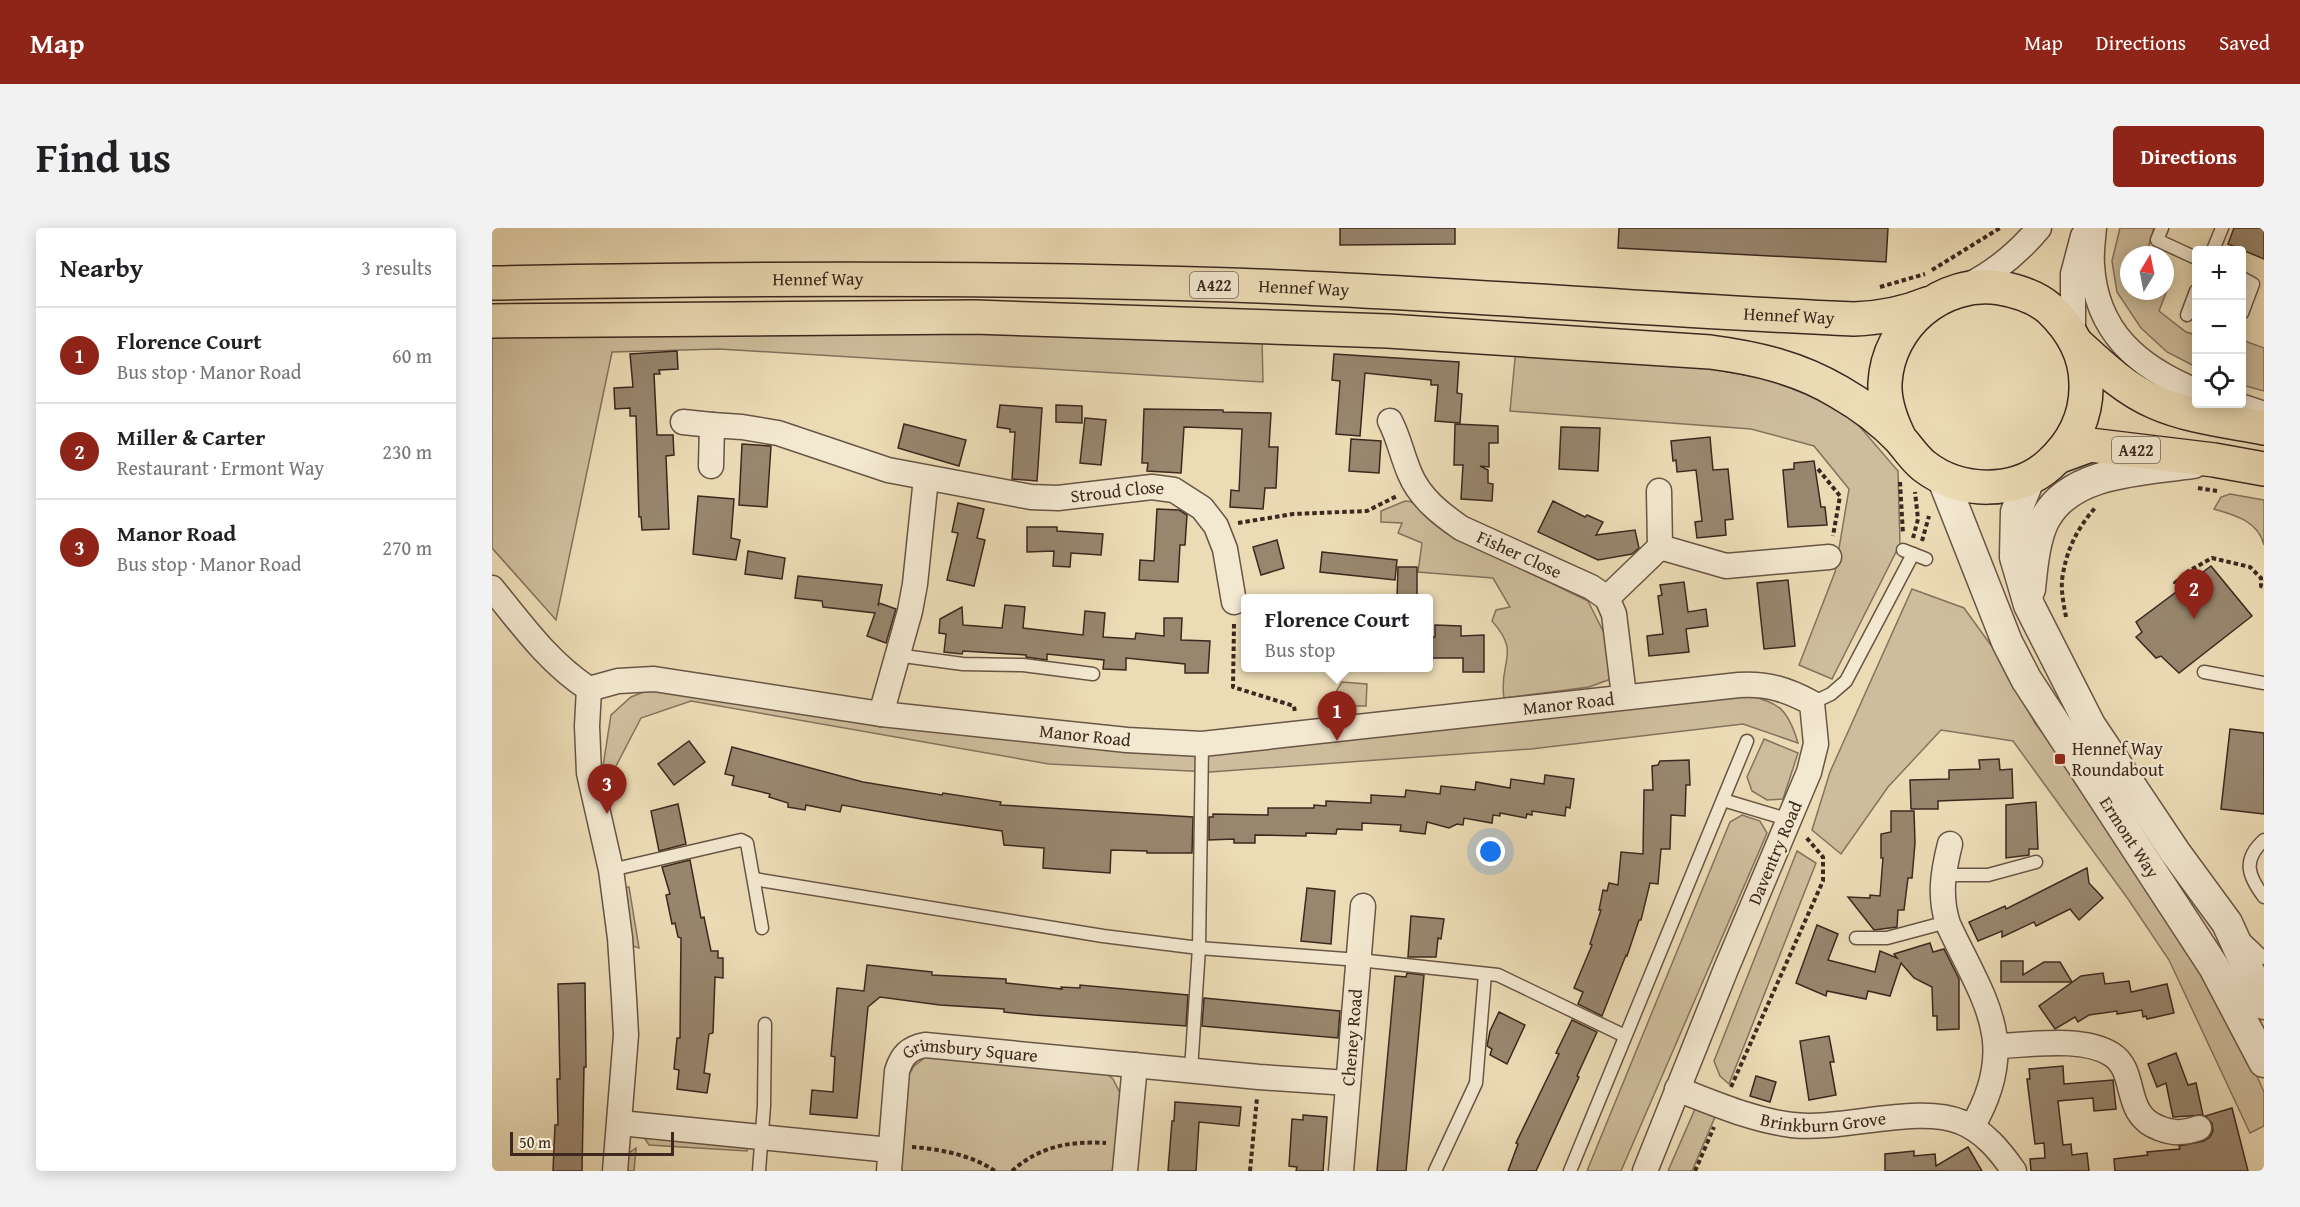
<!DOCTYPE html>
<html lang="en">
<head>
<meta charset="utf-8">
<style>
	:root { --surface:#fff; --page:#f2f2f2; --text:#202124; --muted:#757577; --line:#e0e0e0; --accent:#8f2418 }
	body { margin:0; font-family:"Gentium Book Plus",serif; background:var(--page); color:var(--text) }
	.controls { position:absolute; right:18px; top:18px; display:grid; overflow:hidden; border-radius:6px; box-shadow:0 3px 15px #0003 }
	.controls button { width:54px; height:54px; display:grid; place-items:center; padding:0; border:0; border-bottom:2px solid var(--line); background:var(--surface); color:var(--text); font:30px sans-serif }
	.compass { position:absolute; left:1628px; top:18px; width:54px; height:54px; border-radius:50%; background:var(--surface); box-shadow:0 3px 15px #0003; rotate:10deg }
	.scale { position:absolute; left:18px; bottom:15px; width:164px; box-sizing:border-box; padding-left:6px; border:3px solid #3c281f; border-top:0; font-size:16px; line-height:21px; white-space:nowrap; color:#3c281f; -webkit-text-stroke:4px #f3e8d0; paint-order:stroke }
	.you { position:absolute; left:999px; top:624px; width:21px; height:21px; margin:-15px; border:4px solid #fff; border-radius:50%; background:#1a73e8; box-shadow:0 0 0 9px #1a73e833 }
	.badge { display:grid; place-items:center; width:39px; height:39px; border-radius:50%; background:var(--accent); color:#fff; font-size:20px; font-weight:700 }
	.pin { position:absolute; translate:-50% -50px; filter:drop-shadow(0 2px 3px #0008) }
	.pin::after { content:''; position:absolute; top:32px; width:21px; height:18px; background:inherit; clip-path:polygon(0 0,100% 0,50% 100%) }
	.popup { position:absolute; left:749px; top:366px; width:192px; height:78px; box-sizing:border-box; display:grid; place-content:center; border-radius:6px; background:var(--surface); filter:drop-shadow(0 2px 4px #0005); font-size:20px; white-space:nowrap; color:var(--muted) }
	.popup b { font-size:22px; color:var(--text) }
	.popup::after { content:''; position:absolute; left:50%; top:100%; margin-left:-12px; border:12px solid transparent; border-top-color:var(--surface) }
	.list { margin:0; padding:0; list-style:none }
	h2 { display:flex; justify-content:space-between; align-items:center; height:78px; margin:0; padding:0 24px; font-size:26px }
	h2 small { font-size:20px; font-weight:400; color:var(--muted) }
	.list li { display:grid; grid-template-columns:39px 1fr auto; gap:18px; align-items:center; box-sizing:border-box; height:96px; padding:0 24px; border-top:2px solid var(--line) }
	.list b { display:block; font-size:22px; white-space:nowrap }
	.list p { margin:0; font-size:20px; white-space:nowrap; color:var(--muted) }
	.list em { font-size:20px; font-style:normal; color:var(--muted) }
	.icon { flex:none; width:33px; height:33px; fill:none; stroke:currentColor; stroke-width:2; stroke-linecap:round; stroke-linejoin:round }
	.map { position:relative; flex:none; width:1772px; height:943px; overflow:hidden; border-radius:6px }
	header { display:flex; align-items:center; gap:36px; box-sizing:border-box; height:84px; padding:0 30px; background:var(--accent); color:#fff }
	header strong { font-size:28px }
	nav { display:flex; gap:33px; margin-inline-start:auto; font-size:21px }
	.intro { display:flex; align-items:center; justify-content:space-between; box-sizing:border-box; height:144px; padding:0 36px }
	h1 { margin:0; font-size:42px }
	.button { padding:15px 27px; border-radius:6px; background:var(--accent); color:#fff; font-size:21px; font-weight:700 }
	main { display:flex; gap:36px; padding:0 36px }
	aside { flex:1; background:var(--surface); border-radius:6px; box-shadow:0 3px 15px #0003 }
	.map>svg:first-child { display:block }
</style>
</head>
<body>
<header>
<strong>Map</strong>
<nav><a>Map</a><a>Directions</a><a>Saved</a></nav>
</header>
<div class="intro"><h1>Find us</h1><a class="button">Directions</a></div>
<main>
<aside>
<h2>Nearby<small>3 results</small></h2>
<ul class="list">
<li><span class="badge">1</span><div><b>Florence Court</b><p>Bus stop · Manor Road</p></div><em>60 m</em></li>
<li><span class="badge">2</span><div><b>Miller &amp; Carter</b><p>Restaurant · Ermont Way</p></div><em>230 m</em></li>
<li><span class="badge">3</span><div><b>Manor Road</b><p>Bus stop · Manor Road</p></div><em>270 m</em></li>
</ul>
</aside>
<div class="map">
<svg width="1772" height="943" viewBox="0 0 1772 943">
	<rect width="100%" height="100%" fill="#ecdcb6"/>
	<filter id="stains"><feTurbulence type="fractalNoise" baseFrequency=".00333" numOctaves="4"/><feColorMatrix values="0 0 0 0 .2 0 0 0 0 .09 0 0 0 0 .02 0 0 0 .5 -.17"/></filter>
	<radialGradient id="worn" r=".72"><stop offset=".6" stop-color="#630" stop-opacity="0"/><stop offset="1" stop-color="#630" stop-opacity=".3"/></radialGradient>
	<g fill="#cebd9c" stroke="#85725e" stroke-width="1.5">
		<polygon points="1628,0 1662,0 1654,27 1637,27 1637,63 1673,63 1673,46 1680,49 1667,83 1694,104 1704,107 1704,139 1675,124 1649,100 1625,64 1620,33"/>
		<polygon points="238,103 770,110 771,154 227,121 120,124 64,392 0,320 0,109"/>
		<polygon points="1750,112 1772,120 1772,163 1750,157"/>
		<polygon points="1024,120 1192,136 1304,156 1362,192 1406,243 1408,316 1340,451 1307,437 1343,344 1357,261 1322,218 1259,201 1018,183"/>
		<path d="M1738,266L1772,272V317C1766,293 1743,287 1722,281L1729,269Z"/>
		<path d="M913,273C924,273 926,279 932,286C937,293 945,298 952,303L1096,373L1116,413L1125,441L1116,452L1097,459L1012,470C1006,434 1030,426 1000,393L1004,382L1018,379L1001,350L926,344L930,315L906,305L910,295L889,294V283Z"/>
		<polygon points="1420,361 1472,380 1501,420 1543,495 1588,555 1731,772 1772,864 1772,898 1758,905 1677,732 1636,671 1521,513 1449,502 1396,559 1349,626 1320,602 1338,544"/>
		<polygon points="850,454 875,456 874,478 835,478"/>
		<path d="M164,459L718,520L1245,464C1283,475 1294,474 1306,515L1251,496L1039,521L718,544L557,536L199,473L149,490L123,540L111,538L119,487L139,469Z"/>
		<polygon points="1272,511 1306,525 1291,571 1275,572 1260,563 1255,549"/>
		<polygon points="1250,587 1268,593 1275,605 1129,943 1095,943 1238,594"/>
		<polygon points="1305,623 1324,635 1237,856 1228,848 1222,833"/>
		<polygon points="137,659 147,720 141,718 132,660"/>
		<polygon points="434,829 615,846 621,851 628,865 624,943 406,943 414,852 422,838"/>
		<polygon points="1203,881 1223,889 1200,943 1176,943"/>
		<polygon points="160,909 255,916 255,923 157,917 153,911"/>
		<polygon points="144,920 142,943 135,943 137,925"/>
	</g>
	<g fill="#98866e" stroke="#3c281f" stroke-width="1.5">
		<polygon points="848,0 963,0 963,16 848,17"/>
		<polygon points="1127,0 1396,0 1394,34 1126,20"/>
		<polygon points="1742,0 1772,0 1772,31 1736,16"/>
		<polygon points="185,123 186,141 167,142 168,146 162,146 165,207 181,207 182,227 174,228 177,301 150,302 149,289 147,289 144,188 138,188 138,180 123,181 122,160 141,159 138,126"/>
		<polygon points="842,126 967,134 965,165 970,166 968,195 943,193 946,157 939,157 939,152 873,145 868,208 844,206 848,153 840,152"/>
		<polygon points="508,177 550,180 545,253 520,251 523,204 518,204 518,201 505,199"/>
		<polygon points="564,177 590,178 590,195 564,194"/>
		<polygon points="652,181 731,182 731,184 779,185 777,219 786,219 784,260 773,260 771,281 738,279 739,262 747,263 750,201 692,199 689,245 655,243 656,235 650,235"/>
		<polygon points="593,190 614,192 609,237 588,235"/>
		<polygon points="412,196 474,212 467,238 406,220"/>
		<polygon points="963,196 1006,198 1006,215 997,215 997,239 988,238 996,242 996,255 1001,256 1000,273 969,271 971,237 962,237"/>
		<polygon points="1069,199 1108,200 1106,243 1067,241"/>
		<polygon points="1218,209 1221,242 1236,241 1241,291 1233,292 1234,307 1205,310 1203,294 1210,293 1204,242 1185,244 1184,232 1181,233 1179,213"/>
		<polygon points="859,211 889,213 887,245 857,243"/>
		<polygon points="250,216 279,218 275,279 247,277"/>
		<polygon points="1322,233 1329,279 1333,279 1335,297 1296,299 1291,242 1302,241 1302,235"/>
		<polygon points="206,268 242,271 239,310 248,312 244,332 201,326"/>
		<polygon points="1061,273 1093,289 1095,287 1111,294 1104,307 1143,302 1147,320 1140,326 1106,332 1046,304"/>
		<polygon points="466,275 492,281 485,310 493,312 482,358 455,352 466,305 460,304"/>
		<polygon points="665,281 687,282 695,287 693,317 688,317 686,354 647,352 648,332 662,333"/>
		<polygon points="535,299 565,299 565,303 611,306 609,327 579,325 578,339 561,338 562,323 535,324"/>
		<polygon points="785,312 792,340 769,347 761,319"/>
		<polygon points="256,323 293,330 290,351 253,346"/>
		<polygon points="830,324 905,332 903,352 828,344"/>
		<polygon points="1719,338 1760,388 1687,445 1669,428 1664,430 1644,409 1650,404 1644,394"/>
		<polygon points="906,339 925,339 925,370 905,370"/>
		<polygon points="306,348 390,357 386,378 387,375 404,381 394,415 375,408 383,385 331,379 330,373 303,370"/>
		<polygon points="1296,352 1303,418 1272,421 1265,355"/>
		<polygon points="1192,354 1196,384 1214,381 1216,398 1194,401 1197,424 1157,428 1155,408 1171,406 1166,368 1170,367 1168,357"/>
		<polygon points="513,377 533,379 531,400 591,407 593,383 613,385 611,409 643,411 644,405 672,408 672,390 690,390 689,412 718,413 716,445 693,445 693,436 634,430 634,442 611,441 612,432 555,426 555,432 534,429 534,427 471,423 470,426 452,424 454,406 447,405 448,391 470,379 471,397 510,400"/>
		<polygon points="943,397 969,398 969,408 992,407 992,444 971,444 971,430 936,430 936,409 943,409"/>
		<polygon points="1738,501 1772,505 1772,586 1729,581"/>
		<polygon points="197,513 213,534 182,557 166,536"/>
		<polygon points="240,519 371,554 450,567 451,565 509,574 508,577 701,589 700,625 655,625 655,623 619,622 618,645 551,640 552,620 512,617 510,603 435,592 350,577 348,584 314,577 313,582 296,579 296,575 277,569 278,566 240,557 242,548 233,546"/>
		<polygon points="1507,531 1508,542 1520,541 1521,570 1446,573 1446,581 1419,581 1418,552 1457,551 1457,542 1488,541 1487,532"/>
		<polygon points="1197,532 1198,557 1194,557 1193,588 1179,587 1178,621 1169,621 1166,656 1158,655 1149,692 1147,692 1135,728 1134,727 1110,788 1086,776 1091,764 1082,760 1100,717 1098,716 1109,682 1107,682 1111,662 1115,663 1117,655 1126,657 1129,624 1151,626 1152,562 1161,562 1160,538 1166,537 1168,533"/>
		<polygon points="1053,547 1082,551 1078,580 1074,579 1073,588 1040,583 1040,587 1035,586 1034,590 1008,585 1008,588 1001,587 1000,595 972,590 971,597 965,596 957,600 935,594 933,606 908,603 909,597 870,595 870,602 845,601 844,606 814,605 814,608 763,607 763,615 742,615 742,611 717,612 717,589 721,589 721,586 776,587 776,580 822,580 822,577 834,578 834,573 879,575 879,567 913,569 914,562 948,566 949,558 983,562 984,554 1018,560 1019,551 1052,556"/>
		<polygon points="1544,574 1546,621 1537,621 1537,627 1514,630 1514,577"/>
		<polygon points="186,576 194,616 167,623 159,583"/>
		<polygon points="1399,583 1422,583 1423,615 1420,650 1416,650 1412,682 1406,682 1405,699 1382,702 1356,669 1378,670 1378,667 1388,668 1391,630 1389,630 1389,606 1399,604"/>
		<polygon points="198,632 209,690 212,689 219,723 226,723 226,730 231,730 231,750 223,749 221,805 217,806 212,845 218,846 215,865 185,861 187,842 182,841 185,810 188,810 189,710 186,709 183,695 180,696 174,667 178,666 170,639"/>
		<polygon points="1595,640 1597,655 1611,670 1587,692 1578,681 1544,698 1542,694 1510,709 1510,703 1486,713 1477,694 1513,678 1514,681"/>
		<polygon points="815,660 843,663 839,716 809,713"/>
		<polygon points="919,688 952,691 949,711 946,710 944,729 916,729"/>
		<polygon points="1325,697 1346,706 1336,732 1383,744 1388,723 1405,730 1402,726 1438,715 1441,724 1452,721 1467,751 1467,801 1445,802 1445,788 1441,788 1440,759 1422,750 1409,735 1398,768 1376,763 1374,771 1335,763 1334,768 1304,755"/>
		<polygon points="1509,733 1531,733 1531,747 1552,734 1568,734 1580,754 1509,754"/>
		<polygon points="375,737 440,744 440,747 514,751 514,755 570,761 569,759 588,760 588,757 696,767 694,798 542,787 512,784 512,781 448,777 388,769 376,779 365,890 318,886 320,862 341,864 343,829 339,828 345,760 372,763"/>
		<polygon points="915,745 932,747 914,943 885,943 903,748 914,749"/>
		<polygon points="1611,745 1613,756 1637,753 1639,764 1675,756 1682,785 1655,791 1654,788 1651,789 1650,782 1625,786 1625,783 1597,787 1586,794 1583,789 1563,801 1547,778 1589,748"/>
		<polygon points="93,755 94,839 92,839 90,943 61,943 63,897 66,897 65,851 68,851 66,756"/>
		<polygon points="712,770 848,783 846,810 710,798"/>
		<polygon points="1007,784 1033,797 1015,836 998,827 1000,821 995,818 998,803"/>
		<polygon points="1080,792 1105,804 1085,848 1087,849 1044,943 1016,943 1026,916 1024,915 1067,826 1064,825"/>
		<polygon points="1337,808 1342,834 1338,834 1344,867 1317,872 1308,813"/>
		<polygon points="1684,825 1696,857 1704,855 1711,887 1681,889 1674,855 1665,859 1656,836"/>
		<polygon points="1571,838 1572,856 1621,852 1624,881 1602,883 1601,870 1566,873 1571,917 1579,916 1580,927 1595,925 1597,943 1539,943 1538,931 1553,930 1552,915 1543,916 1535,851 1538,851 1537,841"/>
		<polygon points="1264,848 1284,854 1278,874 1258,868"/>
		<polygon points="683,874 749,879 747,898 707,894 704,943 676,943 680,893 682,893"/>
		<polygon points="1740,880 1756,943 1623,943 1622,931 1656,927 1655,924 1688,921 1687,918 1712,913 1718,909 1721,903 1720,895 1713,888"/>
		<polygon points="811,887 835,889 831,943 804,943 805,939 797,938 800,891 811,892"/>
		<polygon points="1476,919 1490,943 1393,943 1393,926 1422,923 1422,928 1443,926 1444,938"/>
	</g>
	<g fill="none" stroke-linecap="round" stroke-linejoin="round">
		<g stroke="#685545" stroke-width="15">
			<g id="service">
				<polyline points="1670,0 1665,12 1704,30"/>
				<polyline points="1721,22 1730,0"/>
				<polyline points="1750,50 1761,56 1750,85"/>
				<polyline points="1695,87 1704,63"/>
				<polyline points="1411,322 1434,331"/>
				<polyline points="404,427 471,436 531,437 601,446"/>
				<polyline points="1712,444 1772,455"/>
				<polyline points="1320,475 1339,466 1354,453 1421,326"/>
				<polyline points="1231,572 1298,592"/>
				<path d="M1772,612C1750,632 1756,648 1772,669"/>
				<polyline points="119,642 249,612 255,615 270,700"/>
				<polyline points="1451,647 1496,647 1544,634"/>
				<polyline points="262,651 611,708 707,720 867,732 1006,747 1133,808"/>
				<polyline points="1364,710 1395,710 1455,694"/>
				<polyline points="1753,712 1772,730"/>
				<polyline points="699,842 707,720 710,516"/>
				<polyline points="267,943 272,878 273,796"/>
				<polyline points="943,943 984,855 993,746"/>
				<polyline points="1078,943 1255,513"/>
			</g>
		</g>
		<g stroke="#685545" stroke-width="27">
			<g id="minor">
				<path d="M1602,0C1601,12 1599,25 1600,37C1604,104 1646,139 1704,163"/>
				<path d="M1473,59C1502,45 1526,25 1547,0"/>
				<polyline points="1581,108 1581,46 1591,8"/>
				<polyline points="1742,176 1772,186"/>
				<path id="s1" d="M898,193C907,210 910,228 918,246C928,270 949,286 969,300L1099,359L1115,370L1122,386L1132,468"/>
				<polyline points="191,194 220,197"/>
				<path id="s2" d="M219,238L220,197L250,199L286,205L396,242L539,269L566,270L660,259L682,262L710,280L724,298L733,321L742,374"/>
				<polyline points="1168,319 1234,338 1337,329"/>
				<path d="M0,360C30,397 57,435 97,461"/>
				<polyline points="1115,370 1168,319 1167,263"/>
				<path id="s3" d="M97,461L126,453L162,451L389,486L635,512L710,516L1247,457C1275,455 1296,462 1320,475L1324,516L1317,544L1234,741L1153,943"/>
				<polyline points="97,461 95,498 97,545 119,642 128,710 132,770 134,807 123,943"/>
				<polyline points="389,486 418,383 423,356 434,250"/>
				<path d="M1458,616C1451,644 1447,668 1456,696C1492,773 1529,815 1480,899"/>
				<path d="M1505,818C1538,817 1590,808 1619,826C1647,843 1629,886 1667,900C1682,906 1692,905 1707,900"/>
				<path id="s4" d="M1185,861C1222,875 1260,892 1300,897C1349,903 1426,876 1469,894C1492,903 1508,923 1522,943"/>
				<polyline points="128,895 398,922"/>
				<path id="s5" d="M397,943L405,843C410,827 417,820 433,817L767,849L856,855"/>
				<polyline points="633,943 643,837"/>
				<path id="s6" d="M849,943L871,678"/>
			</g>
		</g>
		<g stroke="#685545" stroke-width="33">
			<g id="tertiary">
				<path id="s7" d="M1450,249L1515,414L1534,451L1722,739L1772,834"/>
				<polyline points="1538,249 1524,284 1523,329 1537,377 1598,497 1683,624 1735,695 1772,776"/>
				<path d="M1538,361C1540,340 1543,307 1554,289C1581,242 1654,242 1701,235"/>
			</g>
		</g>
		<g stroke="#3c281f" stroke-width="36">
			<g id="trunk">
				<path id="s8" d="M0,55C247,50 493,49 740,57C947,64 1155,82 1362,91C1388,90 1411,86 1435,76"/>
				<path d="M0,93L483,89L896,103L1218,124C1264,130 1307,140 1347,164C1368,176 1391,193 1408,211C1416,220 1422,230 1432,238C1468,266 1524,267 1558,236C1581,215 1595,188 1594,156C1594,127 1579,101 1558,81C1544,69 1526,63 1508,60C1450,51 1396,97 1393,155C1392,175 1399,193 1408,211"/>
				<path d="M1585,116C1609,138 1633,161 1663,174C1697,189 1736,193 1772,200"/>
				<polyline points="1568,228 1598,217 1722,232 1772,241"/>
			</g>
		</g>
		<g stroke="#3c281f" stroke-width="4" stroke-dasharray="4.5 3" stroke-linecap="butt">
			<polyline points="1440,42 1508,0"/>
			<polyline points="1388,59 1433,46"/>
			<polyline points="1326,241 1348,268 1341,308"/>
			<polyline points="1408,254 1411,306"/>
			<polyline points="1706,260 1725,263"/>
			<polyline points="746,295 801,286 875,283 905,268"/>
			<polyline points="1421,310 1426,291 1423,264"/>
			<polyline points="1430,313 1437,288"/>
			<polyline points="1688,361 1683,355 1695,344 1720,330 1758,339 1769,350 1769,358 1772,359"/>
			<path d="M1574,389C1572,378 1569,364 1570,352C1574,323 1584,302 1603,280"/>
			<polyline points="742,396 741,459 802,478 803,485"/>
			<polyline points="1239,859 1331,653 1331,629 1313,608"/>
			<path d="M420,919C447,921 480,927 503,943"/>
			<path d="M520,943C548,918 578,913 614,915"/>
			<polyline points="758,943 765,870"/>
			<polyline points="1203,943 1222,899"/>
		</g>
		<use href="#service" stroke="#f3e8d0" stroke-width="12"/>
		<use href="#minor" stroke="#f3e8d0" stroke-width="24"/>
		<use href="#tertiary" stroke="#f3e8d0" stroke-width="30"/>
		<use href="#trunk" stroke="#ecdcb6" stroke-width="33"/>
	</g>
	<rect fill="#8f2418" stroke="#f3e8d0" stroke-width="2" x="1562" y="525" width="12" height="12" rx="3"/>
	<g text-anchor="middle" stroke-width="4.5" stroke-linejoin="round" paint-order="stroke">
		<g fill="#f3e8d0" stroke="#736254" stroke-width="1.5">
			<rect x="698" y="44" width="48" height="26" rx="4.5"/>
			<rect x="1620" y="209" width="48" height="26" rx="4.5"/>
		</g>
		<g font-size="16" font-weight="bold" fill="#3c281f">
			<text x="722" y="63">A422</text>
			<text x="1644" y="228">A422</text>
		</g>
		<g font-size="18" fill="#3c281f" stroke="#f3e8d0">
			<text dy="6" stroke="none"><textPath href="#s8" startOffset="326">Hennef Way</textPath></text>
			<text dy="6" stroke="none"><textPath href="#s8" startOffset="812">Hennef Way</textPath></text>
			<text dy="6" stroke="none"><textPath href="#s8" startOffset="1298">Hennef Way</textPath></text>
			<text dy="6" stroke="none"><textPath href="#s2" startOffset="456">Stroud Close</textPath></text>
			<text dy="6" stroke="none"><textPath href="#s1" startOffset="196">Fisher Close</textPath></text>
			<text dy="6" stroke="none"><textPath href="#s3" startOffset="987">Manor Road</textPath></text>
			<text dy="6" stroke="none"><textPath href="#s3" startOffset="501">Manor Road</textPath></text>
			<text dy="6" stroke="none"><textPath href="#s7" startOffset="408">Ermont Way</textPath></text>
			<text transform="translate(1283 625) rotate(-67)" y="6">Daventry Road</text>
			<text dy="6" stroke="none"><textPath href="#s6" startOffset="134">Cheney Road</textPath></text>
			<text dy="6" stroke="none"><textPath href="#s5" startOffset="186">Grimsbury Square</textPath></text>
			<text dy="6" stroke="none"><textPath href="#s4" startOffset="152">Brinkburn Grove</textPath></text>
		</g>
		<g font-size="18" fill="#3c281f" stroke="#f3e8d0" text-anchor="start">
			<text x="1580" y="527">Hennef Way<tspan x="1580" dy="21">Roundabout</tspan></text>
		</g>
	</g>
	<rect width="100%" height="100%" filter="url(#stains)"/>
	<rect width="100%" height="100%" fill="url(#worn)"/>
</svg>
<div class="controls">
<button>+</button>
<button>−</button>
<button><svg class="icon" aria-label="locate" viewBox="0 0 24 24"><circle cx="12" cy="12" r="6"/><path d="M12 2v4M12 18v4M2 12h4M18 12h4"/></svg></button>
</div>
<svg class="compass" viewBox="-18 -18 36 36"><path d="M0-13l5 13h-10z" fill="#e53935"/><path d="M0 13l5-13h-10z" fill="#757577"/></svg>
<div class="scale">50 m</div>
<div class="you"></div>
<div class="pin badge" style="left:845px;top:513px">1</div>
<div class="popup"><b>Florence Court</b>Bus stop</div>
<div class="pin badge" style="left:1702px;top:391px">2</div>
<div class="pin badge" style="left:115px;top:586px">3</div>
</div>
</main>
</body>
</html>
